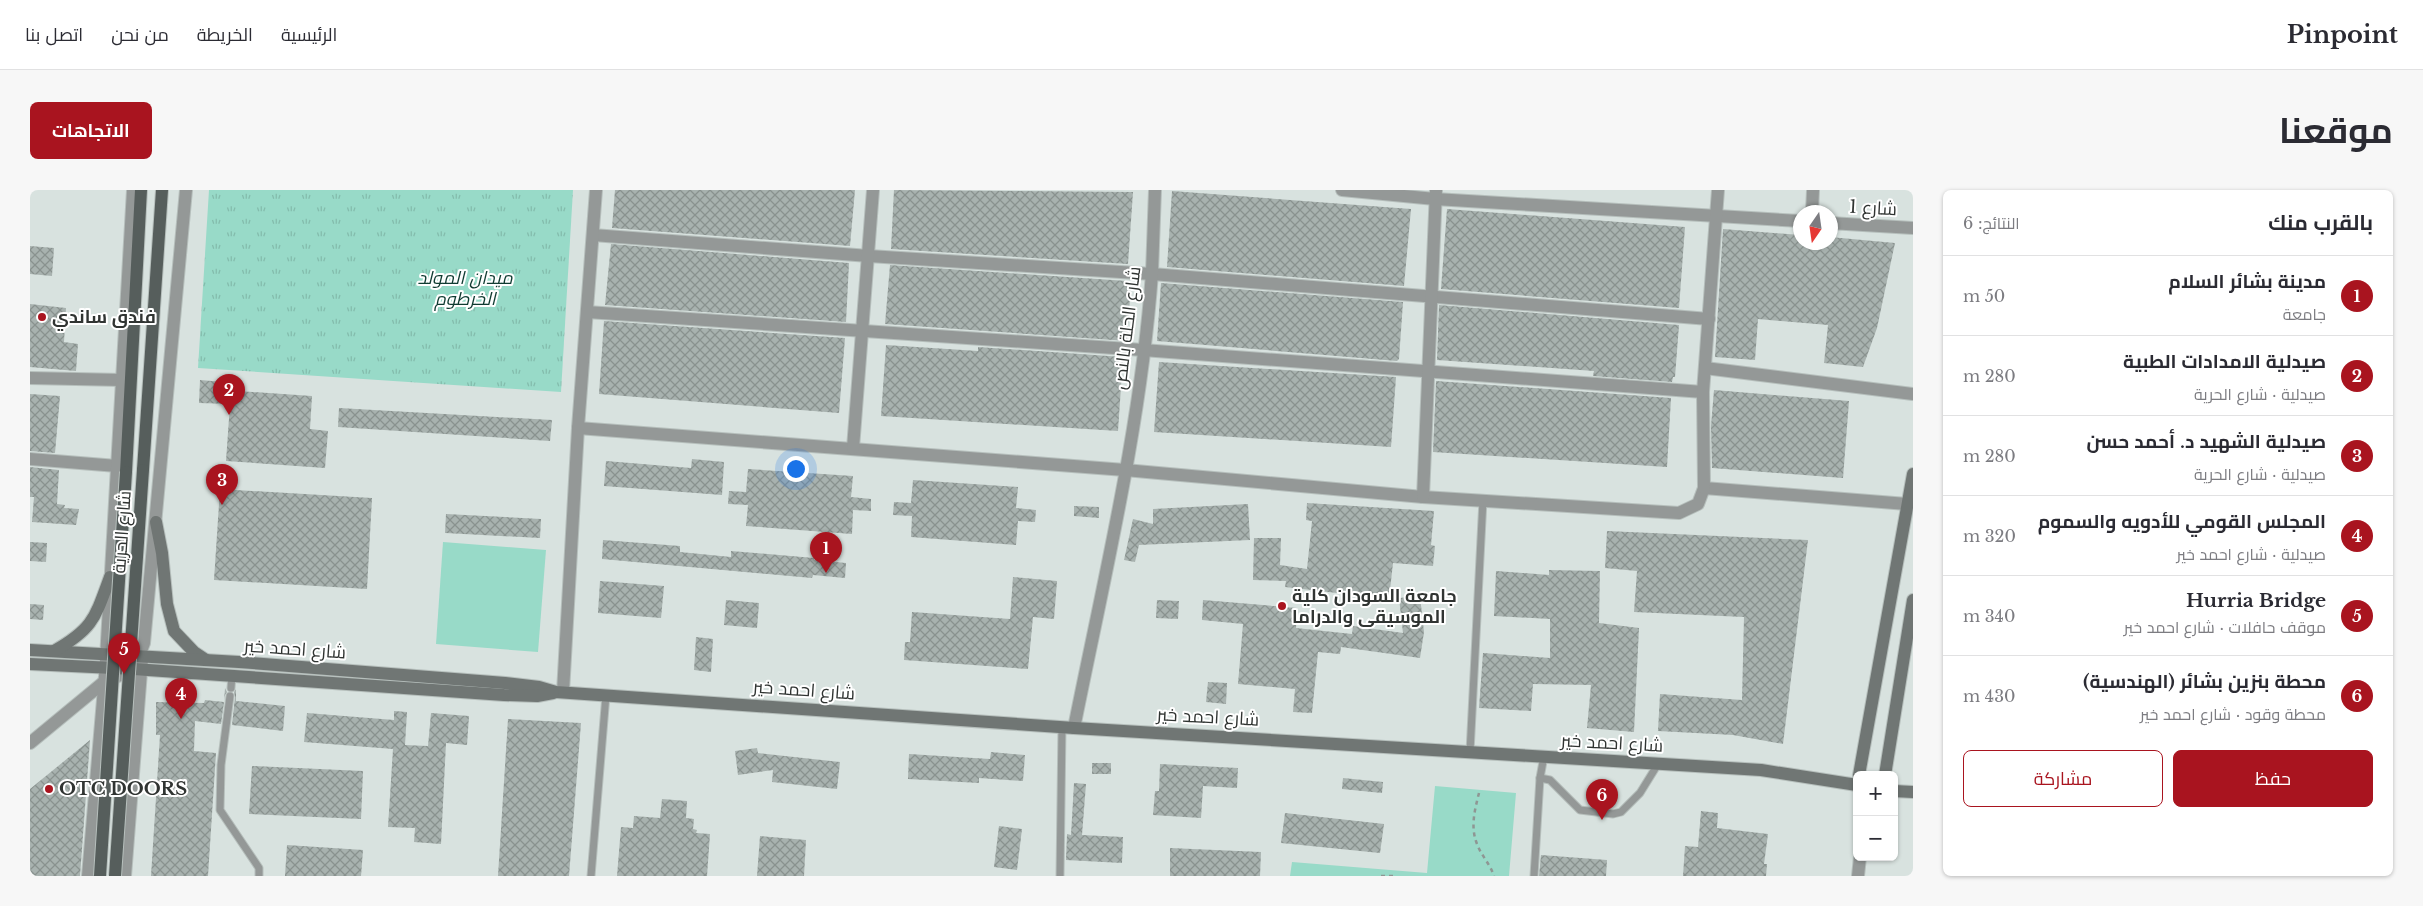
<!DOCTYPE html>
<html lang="ar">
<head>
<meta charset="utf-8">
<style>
	:root { --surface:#fff; --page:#f7f7f7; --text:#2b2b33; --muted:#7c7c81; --line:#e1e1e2; --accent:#a9141f }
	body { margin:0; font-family:"Libre Baskerville",Cairo,serif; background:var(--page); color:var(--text); direction:rtl }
	.controls { position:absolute; right:15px; bottom:15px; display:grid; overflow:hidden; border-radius:8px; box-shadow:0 1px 4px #0004 }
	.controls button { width:45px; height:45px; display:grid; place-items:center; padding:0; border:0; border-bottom:1px solid var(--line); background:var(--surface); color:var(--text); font:25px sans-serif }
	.compass { position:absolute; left:1763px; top:15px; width:45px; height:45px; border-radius:50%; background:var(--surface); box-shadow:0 1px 4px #0004; rotate:193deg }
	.you { position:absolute; left:765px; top:278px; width:18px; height:18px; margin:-12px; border:4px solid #fff; border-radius:50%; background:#1a73e8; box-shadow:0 0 0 8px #1a73e833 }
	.badge { display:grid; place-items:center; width:32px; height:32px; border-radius:50%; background:var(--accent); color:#fff; font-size:16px; font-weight:700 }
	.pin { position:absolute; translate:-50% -41px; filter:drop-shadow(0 1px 2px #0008) }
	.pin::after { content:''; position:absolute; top:26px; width:18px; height:15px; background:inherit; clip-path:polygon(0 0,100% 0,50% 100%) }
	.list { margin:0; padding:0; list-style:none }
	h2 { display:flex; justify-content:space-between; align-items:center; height:65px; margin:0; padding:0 20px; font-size:21px }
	h2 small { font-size:16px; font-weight:400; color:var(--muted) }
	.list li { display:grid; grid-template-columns:32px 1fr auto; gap:15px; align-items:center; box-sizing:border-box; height:80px; padding:0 20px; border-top:1px solid var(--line) }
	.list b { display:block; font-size:19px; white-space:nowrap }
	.list p { margin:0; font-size:16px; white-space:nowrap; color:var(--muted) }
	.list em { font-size:16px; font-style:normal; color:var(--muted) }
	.actions { display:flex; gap:10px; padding:15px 20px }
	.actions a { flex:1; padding:11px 0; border:1px solid var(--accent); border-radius:8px; text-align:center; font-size:18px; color:var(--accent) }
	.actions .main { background:var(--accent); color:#fff }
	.map { position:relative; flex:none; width:1883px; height:686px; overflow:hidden; direction:ltr; border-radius:8px }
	header { display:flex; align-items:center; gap:30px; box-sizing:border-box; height:70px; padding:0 25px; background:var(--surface); border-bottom:1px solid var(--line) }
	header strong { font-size:24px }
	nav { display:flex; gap:28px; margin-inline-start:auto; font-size:18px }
	.intro { display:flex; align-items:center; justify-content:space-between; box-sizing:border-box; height:120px; padding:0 30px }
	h1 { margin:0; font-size:35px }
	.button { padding:12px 22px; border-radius:8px; background:var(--accent); color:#fff; font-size:18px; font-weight:700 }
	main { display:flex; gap:30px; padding:0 30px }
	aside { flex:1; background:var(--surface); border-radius:8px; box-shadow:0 1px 4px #0004 }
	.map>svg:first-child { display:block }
</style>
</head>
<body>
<header>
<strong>Pinpoint</strong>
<nav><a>الرئيسية</a><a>الخريطة</a><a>من نحن</a><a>اتصل بنا</a></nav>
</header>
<div class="intro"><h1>موقعنا</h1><a class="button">الاتجاهات</a></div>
<main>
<aside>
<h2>بالقرب منك<small>النتائج: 6</small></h2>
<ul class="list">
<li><span class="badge">1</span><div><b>مدينة بشائر السلام</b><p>جامعة</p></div><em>50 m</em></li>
<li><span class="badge">2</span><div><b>صيدلية الامدادات الطبية</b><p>صيدلية · شارع الحرية</p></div><em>280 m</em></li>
<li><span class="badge">3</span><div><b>صيدلية الشهيد د. أحمد حسن</b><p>صيدلية · شارع الحرية</p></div><em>280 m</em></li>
<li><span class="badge">4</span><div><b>المجلس القومي للأدويه والسموم</b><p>صيدلية · شارع احمد خير</p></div><em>320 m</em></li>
<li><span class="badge">5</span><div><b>Hurria Bridge</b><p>موقف حافلات · شارع احمد خير</p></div><em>340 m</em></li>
<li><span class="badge">6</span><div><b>محطة بنزين بشائر (الهندسية)</b><p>محطة وقود · شارع احمد خير</p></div><em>430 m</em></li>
</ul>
<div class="actions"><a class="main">حفظ</a><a>مشاركة</a></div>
</aside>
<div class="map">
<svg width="1883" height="686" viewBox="0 0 1883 686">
	<defs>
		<pattern id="park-tufts" width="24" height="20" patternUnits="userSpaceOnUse" patternTransform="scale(1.25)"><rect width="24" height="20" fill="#98dac8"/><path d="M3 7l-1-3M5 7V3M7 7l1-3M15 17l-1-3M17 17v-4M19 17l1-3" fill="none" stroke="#83bcac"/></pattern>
		<pattern id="building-cross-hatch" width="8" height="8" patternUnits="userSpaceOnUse" patternTransform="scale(1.25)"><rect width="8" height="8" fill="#a8b2af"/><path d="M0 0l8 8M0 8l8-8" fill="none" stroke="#89928f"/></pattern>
	</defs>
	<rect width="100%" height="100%" fill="#d8e2df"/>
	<g fill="#98dac8">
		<polygon points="413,352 516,360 508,462 406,454"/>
		<polygon points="1405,596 1486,603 1479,686 1260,686 1262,672 1397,683"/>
	</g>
	<polygon fill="url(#park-tufts)" points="179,0 543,0 531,202 168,178"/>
	<g fill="url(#building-cross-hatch)">
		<polygon points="585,0 825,0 820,56 582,38"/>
		<polygon points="864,0 1103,2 1098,74 861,59"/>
		<polygon points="1142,1 1381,19 1374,96 1137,77"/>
		<polygon points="1417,19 1655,37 1649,118 1411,99"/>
		<polygon points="1693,39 1770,45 1770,52 1800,52 1800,47 1865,53 1847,138 1833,177 1794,173 1798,135 1728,129 1725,170 1685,167"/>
		<polygon points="581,54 819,73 816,132 575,115"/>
		<polygon points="0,56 24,58 22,86 0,84"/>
		<polygon points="860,75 1097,91 1096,93 1101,94 1097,151 855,134"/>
		<polygon points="1131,93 1373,112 1369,169 1367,171 1127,151"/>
		<polygon points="0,114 36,118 34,152 48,154 46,181 0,177"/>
		<polygon points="1409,115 1649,135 1645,187 1643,187 1642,192 1563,186 1564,181 1407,170"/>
		<polygon points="574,131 815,148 809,223 569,204"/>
		<polygon points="856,155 948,161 948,157 1093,167 1088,241 851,226"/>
		<polygon points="1129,172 1366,187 1361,257 1124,242"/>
		<polygon points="170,190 194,192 194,200 282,206 280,239 298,241 295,278 196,271 200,214 169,213"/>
		<polygon points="1406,191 1641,208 1637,277 1403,262"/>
		<polygon points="1684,200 1819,211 1813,288 1682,278 1681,236"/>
		<polygon points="0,204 30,206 25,263 0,261"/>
		<polygon points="309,218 522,230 520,251 308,237"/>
		<polygon points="662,269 694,272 692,305 574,296 576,271 661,278"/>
		<polygon points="0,277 29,280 27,314 35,315 34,318 49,319 46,335 2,332 4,307 0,307"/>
		<polygon points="718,279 823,286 821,307 841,309 841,321 823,320 822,344 716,336 718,315 698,314 699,301 716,302"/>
		<polygon points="883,290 988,297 986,318 1006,320 1005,332 988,331 986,355 881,347 882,326 863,325 864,312 881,313"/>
		<polygon points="190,299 342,308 337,399 184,390"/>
		<polygon points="1277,313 1404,321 1401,355 1405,356 1403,376 1363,373 1359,409 1255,397 1256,391 1223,390 1224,348 1251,348 1250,375 1277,379 1282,331 1276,330"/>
		<polygon points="1218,314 1220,350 1109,355 1105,372 1094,370 1103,329 1123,334 1123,319"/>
		<polygon points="1044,316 1069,317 1069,328 1044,326"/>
		<polygon points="416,324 511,329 510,348 415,343"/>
		<polygon points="1577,341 1778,350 1753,554 1703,545 1628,541 1630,504 1712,510 1714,427 1604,422 1607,381 1575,378"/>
		<polygon points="573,350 650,356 650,362 701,367 701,361 784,368 784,370 816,373 815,388 783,385 782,388 572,369"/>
		<polygon points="0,352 17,353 16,372 0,371"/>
		<polygon points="1519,380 1570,381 1569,433 1609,438 1604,542 1557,538 1561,495 1503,494 1501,521 1449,518 1453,463 1520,468 1520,429 1464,426 1466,381 1519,385"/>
		<polygon points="983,387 1027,391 1024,429 1003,427 998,479 874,470 875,452 880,452 882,422 980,429"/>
		<polygon points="570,391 634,396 631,428 568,423"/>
		<polygon points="1390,406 1394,442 1390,468 1311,457 1310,464 1288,462 1282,523 1263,522 1265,499 1208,494 1213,434 1172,430 1173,410 1267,418 1266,438 1322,444 1323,436 1373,443 1369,408"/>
		<polygon points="696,410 729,413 727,438 694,435"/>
		<polygon points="1127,410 1149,411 1148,429 1126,428"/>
		<polygon points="0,414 14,415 13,430 0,429"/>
		<polygon points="666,447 683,449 681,482 664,480"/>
		<polygon points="1178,492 1197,493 1196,514 1176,512"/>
		<polygon points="195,498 197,502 195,505 191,534 165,531 164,561 186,563 178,686 121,686 130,545 126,545 126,512 174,513 175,510 194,512"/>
		<polygon points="206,499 206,511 255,516 253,541 202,535 205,507 204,502"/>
		<polygon points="364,521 377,522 375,555 398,556 401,523 439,526 437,555 416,553 411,654 384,652 385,638 358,637 363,559 274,552 277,523 364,530"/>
		<polygon points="478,529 551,533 539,686 468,686"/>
		<polygon points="60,550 50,686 0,686 0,599"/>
		<polygon points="727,558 728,563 810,572 807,599 742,592 743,580 708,585 705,561"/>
		<polygon points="961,562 995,565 993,591 949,588 949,593 878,589 879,564 960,569"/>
		<rect x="1062" y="573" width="19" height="11"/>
		<polygon points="1130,574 1208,578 1207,598 1173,596 1171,628 1123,625 1125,601 1129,601"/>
		<polygon points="222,576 333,581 331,629 219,624"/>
		<polygon points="1313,588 1353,592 1352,603 1312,599"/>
		<polygon points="1044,593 1056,594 1052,645 1093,647 1092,673 1036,670 1037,644 1041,645"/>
		<polygon points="632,609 657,611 656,628 664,629 663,639 667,640 666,643 680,644 677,686 587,686 591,637 603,638 604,626 630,628"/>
		<polygon points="1671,621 1688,623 1687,638 1738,644 1734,674 1737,674 1736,686 1653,686 1655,656 1668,657"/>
		<polygon points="1255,623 1354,634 1350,663 1251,653"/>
		<polygon points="969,636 992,639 987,680 964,677"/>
		<polygon points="730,646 776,650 774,686 727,686"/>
		<polygon points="257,655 333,660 331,686 255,686"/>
		<polygon points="1140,658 1231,662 1230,686 1140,686"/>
		<polygon points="1511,665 1577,670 1576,686 1509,686"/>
	</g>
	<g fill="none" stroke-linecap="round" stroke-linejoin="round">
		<g stroke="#b6bfbc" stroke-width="9">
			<g id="service">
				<polyline points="201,498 202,485"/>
				<polyline points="200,506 191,575 190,620 229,678 229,686"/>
				<polyline points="1440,562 1453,310"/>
				<polyline points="1510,588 1520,590 1550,620 1583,624 1591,622 1610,603 1628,574"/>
				<polyline points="561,686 576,505"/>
				<polyline points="1030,686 1032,537"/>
				<polyline points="1504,686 1510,588 1514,566"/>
			</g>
		</g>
		<g stroke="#b6bfbc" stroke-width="14">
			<g id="minor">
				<polyline points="1312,0 1405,9 1770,31"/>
				<polyline points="1782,22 1783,0"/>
				<polyline points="1800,33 1883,38"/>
				<polyline points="563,45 839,66 1122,84 1679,129"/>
				<polyline points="557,122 1113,160 1673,202"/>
				<polyline points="1675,178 1883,204"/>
				<polyline points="0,188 92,190"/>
				<polyline points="548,238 1095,280 1393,307 1649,323 1668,314 1674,298 1877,314"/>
				<polyline points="823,258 843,0"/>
				<polyline points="0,269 87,276"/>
				<polyline points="1674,298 1673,202 1688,0"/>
				<polyline points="1393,307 1406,0"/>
				<polyline points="533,502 548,238 566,0"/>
			</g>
		</g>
		<g stroke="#b6bfbc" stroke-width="14">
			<g id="tertiary">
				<path d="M1044,538C1074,388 1111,236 1122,83C1123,55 1124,28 1125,0"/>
				<polyline points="0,553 74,492 104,479 114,453 156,0"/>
				<polyline points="58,686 75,486 103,0"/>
				<polyline points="95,686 112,469"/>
				<polyline points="1828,686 1830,667"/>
			</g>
		</g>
		<g stroke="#b6bfbc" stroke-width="14">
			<g id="secondary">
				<polyline points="126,332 132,363 137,414 144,441 164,462 176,470"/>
				<polyline points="0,460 209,472 475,493 509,497 526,502 1044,538 1731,580 1827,595"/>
				<path d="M24,461C63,439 65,428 80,387"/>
				<polyline points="0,474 104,479 474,505 507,506 523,503"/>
				<polyline points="1829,585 1883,284"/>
				<polyline points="1855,585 1883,410"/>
				<polyline points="1864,601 1883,602"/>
			</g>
		</g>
		<g stroke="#b6bfbc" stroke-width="14">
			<g id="primary">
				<polyline points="113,280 132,0"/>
				<polyline points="96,282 111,0"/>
			</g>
		</g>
		<g stroke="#8e9693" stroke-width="2.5" stroke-dasharray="4 4" stroke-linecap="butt">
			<path d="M1449,603C1445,619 1440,637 1447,654C1451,665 1460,674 1464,686"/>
			<polyline points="1351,686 1363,686"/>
		</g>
		<use href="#service" stroke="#949897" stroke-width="7"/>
		<use href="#minor" stroke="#949897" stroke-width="12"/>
		<use href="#tertiary" stroke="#949897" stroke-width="12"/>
		<use href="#secondary" stroke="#707674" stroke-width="12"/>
		<use href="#primary" stroke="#565e5c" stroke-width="12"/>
		<g stroke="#b6bfbc" stroke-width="14" stroke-linecap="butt">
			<g id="primary-bridge">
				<polyline points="70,686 96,282"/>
				<polyline points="85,686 113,280"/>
			</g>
		</g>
		<use href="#primary-bridge" stroke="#565e5c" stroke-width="12"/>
	</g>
	<g fill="#a9141f" stroke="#fff" stroke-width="2">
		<circle cx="12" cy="127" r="5"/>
		<circle cx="1252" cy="416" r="5"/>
		<circle cx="19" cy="599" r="5"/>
	</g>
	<g text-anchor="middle" stroke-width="4" stroke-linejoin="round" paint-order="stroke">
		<g font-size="18" fill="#303432" stroke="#fff">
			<text transform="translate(1843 18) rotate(3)" y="6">شارع 1</text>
			<text transform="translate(1097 138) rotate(-83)" y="6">شارع الحلة بالنص</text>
			<text transform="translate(92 342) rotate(-86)" y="6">شارع الحرية</text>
			<text transform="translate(265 459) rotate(4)" y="6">شارع احمد خير</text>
			<text transform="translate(774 500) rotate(4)" y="6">شارع احمد خير</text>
			<text transform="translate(1178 527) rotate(3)" y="6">شارع احمد خير</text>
			<text transform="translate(1582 553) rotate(3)" y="6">شارع احمد خير</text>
		</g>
		<g font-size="18" font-style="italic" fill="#0f3b31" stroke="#fff">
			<text x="435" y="94">ميدان المولد<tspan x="435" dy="21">الخرطوم</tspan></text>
		</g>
		<g font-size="18" font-weight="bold" fill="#303432" stroke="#fff" text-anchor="start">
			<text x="22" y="133">فندق ساندي</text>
			<text x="1262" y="412">جامعة السودان كلية<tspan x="1262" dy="21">الموسيقى والدراما</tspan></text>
			<text x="29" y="605">OTC DOORS</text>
		</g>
	</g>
</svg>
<div class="controls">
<button>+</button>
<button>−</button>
</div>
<svg class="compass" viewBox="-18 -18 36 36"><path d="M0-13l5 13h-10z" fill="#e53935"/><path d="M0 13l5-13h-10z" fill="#7c7c81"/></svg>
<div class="you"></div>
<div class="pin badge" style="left:796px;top:383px">1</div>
<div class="pin badge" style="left:199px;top:225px">2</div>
<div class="pin badge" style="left:192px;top:315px">3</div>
<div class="pin badge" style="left:151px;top:529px">4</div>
<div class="pin badge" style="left:94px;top:484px">5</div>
<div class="pin badge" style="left:1572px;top:630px">6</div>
</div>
</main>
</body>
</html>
